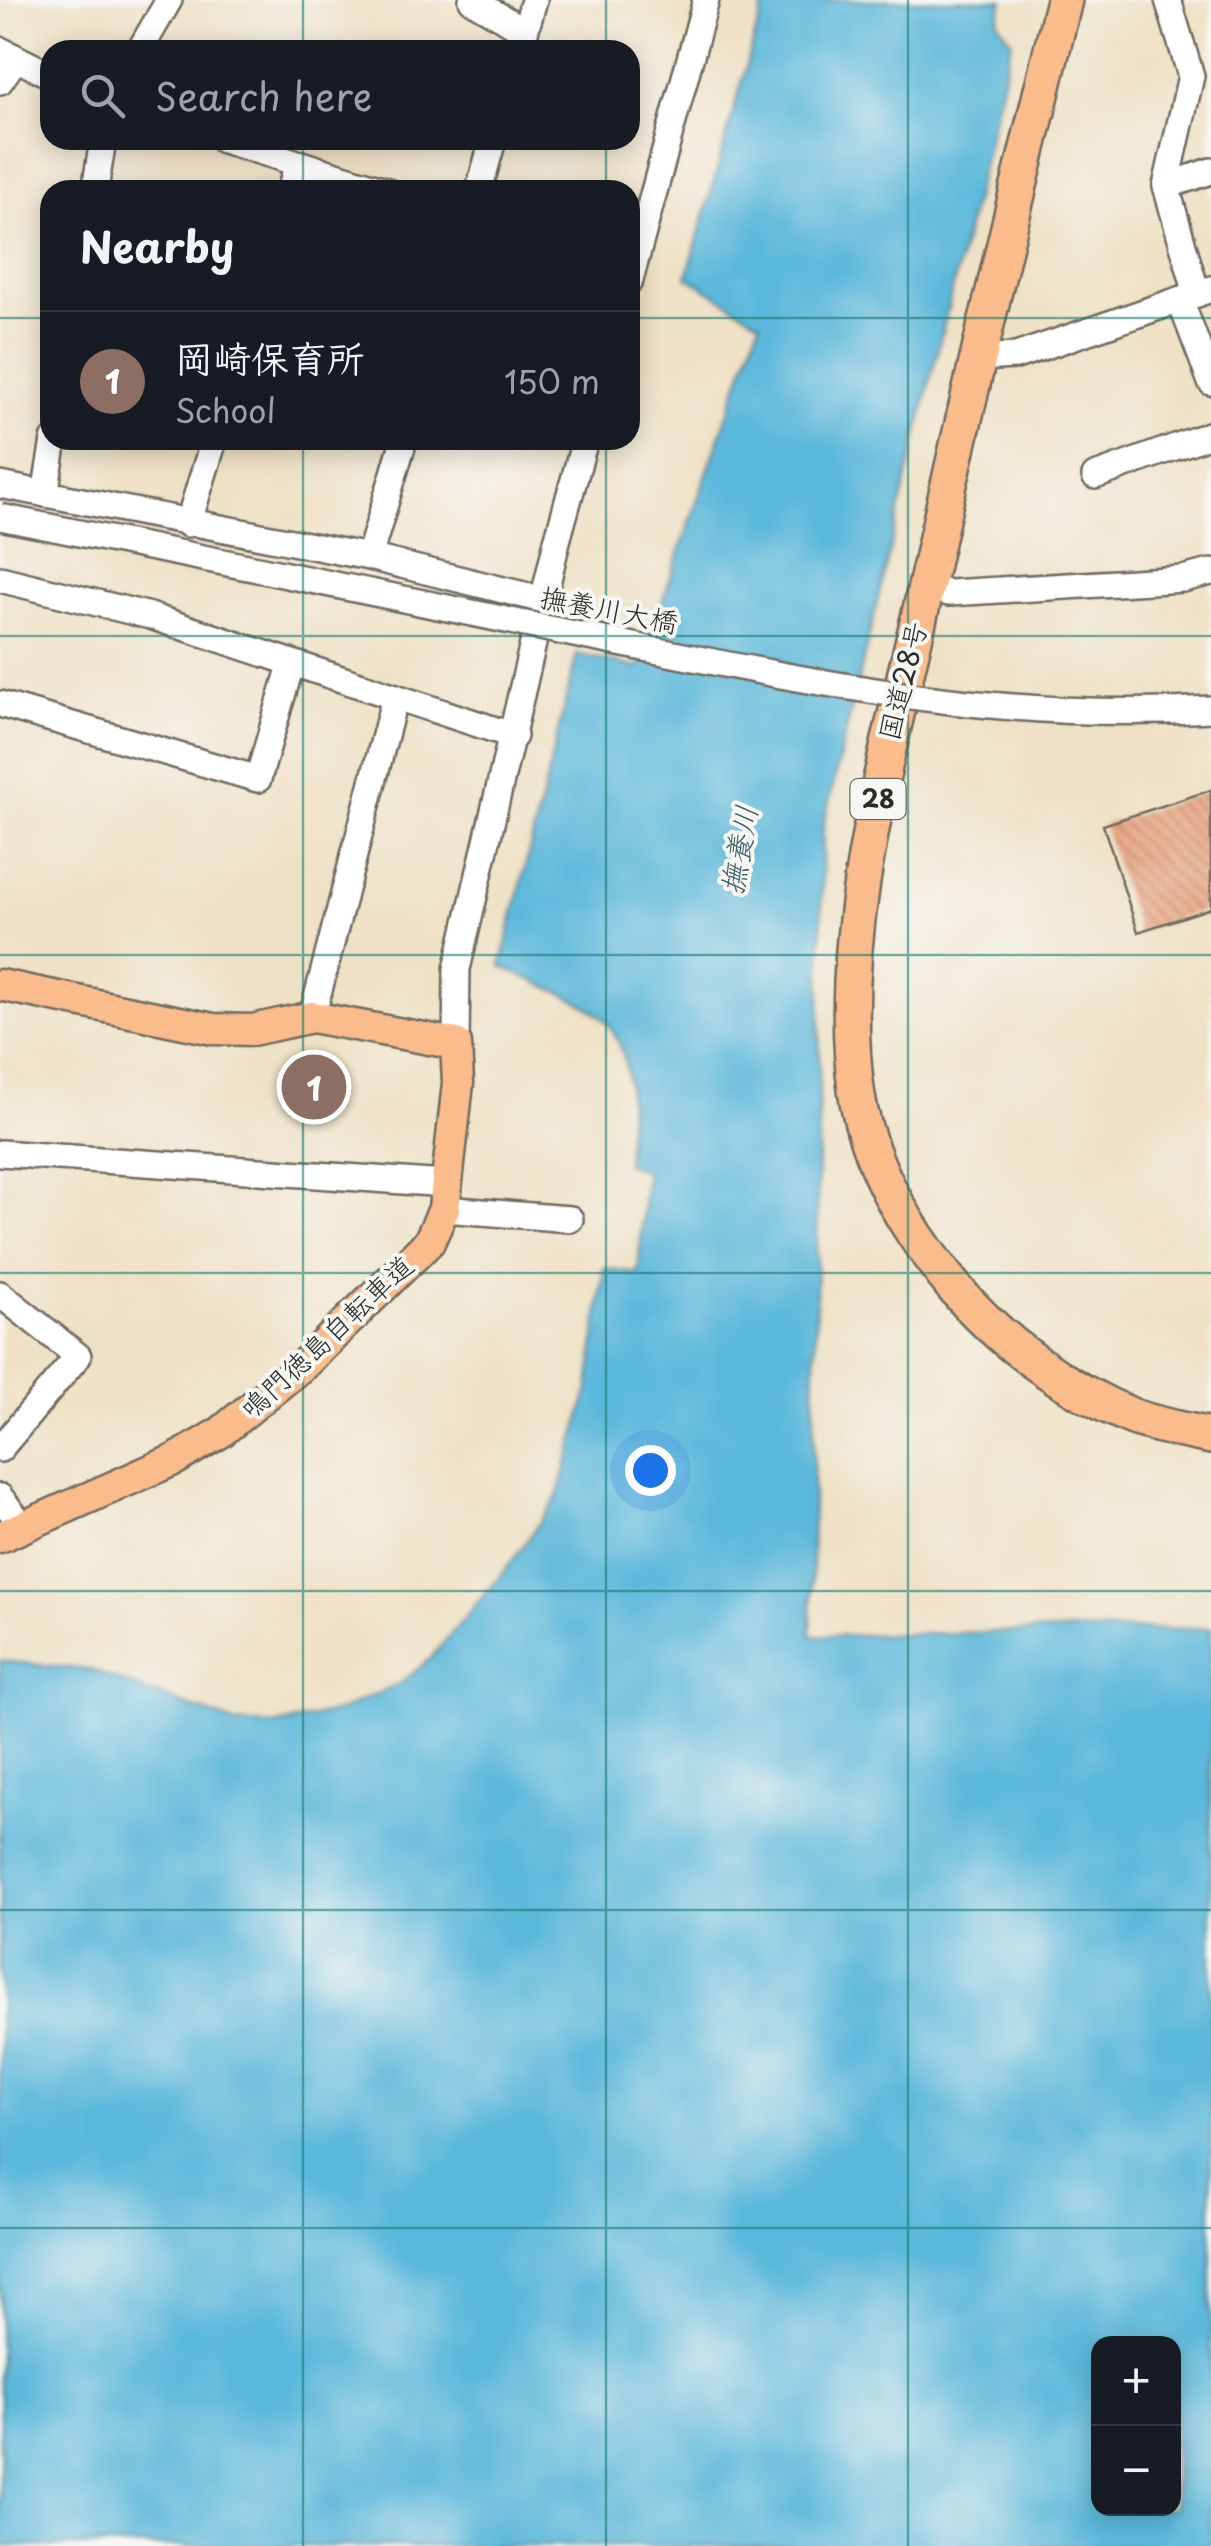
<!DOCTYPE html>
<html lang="en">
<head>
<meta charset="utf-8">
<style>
	:root { --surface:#171b24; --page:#242831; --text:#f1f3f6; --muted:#9ea1a6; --line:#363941; --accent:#c8321e }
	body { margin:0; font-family:"Playpen Sans","Klee One",sans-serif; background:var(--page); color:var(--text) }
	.controls { position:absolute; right:30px; bottom:30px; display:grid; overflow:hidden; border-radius:20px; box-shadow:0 5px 25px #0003 }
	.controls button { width:90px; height:90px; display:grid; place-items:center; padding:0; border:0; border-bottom:2px solid var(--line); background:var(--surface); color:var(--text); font:50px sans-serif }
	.you { position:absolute; left:650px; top:1470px; width:35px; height:35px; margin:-25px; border:8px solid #fff; border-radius:50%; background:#1a73e8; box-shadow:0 0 0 15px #1a73e833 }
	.badge { display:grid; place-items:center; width:65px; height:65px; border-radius:50%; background:var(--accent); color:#fff; font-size:32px; font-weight:700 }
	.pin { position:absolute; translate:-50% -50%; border:5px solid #fff; box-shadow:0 2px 10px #0006 }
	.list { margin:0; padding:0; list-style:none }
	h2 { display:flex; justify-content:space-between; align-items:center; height:130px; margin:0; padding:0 40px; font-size:42px }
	h2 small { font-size:32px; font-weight:400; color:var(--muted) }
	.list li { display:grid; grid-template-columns:65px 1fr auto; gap:30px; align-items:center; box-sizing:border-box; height:140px; padding:0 40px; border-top:2px solid var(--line) }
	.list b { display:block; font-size:38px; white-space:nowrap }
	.list p { margin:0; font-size:32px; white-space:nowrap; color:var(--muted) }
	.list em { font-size:32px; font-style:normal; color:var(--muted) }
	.icon { flex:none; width:55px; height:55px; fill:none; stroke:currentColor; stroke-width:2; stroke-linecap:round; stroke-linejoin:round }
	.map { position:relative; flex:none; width:1211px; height:2546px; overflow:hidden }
	.search { position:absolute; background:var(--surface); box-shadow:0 5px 25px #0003; left:40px; top:40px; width:600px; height:110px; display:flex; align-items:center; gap:25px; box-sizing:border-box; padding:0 35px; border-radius:30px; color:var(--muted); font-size:38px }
	.panel { position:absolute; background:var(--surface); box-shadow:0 5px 25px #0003; left:40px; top:180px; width:600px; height:270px; border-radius:30px }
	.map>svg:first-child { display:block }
</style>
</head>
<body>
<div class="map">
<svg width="1211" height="2546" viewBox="0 0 1211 2546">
	<defs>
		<pattern id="building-back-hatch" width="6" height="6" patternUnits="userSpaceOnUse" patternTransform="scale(2.5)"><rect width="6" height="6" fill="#e9a682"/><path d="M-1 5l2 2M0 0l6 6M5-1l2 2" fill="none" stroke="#bd876b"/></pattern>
	</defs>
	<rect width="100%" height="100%" fill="#f6f6f2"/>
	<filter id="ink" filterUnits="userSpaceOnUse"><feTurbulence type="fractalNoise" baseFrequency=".01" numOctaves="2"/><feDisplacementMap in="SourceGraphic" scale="20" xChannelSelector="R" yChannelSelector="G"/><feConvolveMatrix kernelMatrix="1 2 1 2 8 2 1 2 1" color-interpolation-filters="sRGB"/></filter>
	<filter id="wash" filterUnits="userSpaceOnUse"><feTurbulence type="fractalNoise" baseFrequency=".0048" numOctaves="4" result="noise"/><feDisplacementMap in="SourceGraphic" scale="40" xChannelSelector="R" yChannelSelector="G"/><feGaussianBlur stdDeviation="2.25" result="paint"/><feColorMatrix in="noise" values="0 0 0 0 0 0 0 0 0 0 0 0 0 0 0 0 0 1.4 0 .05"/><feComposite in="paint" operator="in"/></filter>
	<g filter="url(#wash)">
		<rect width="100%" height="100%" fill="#efe1c5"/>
		<path fill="#5cb8da" stroke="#447282" stroke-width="2.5" fill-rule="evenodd" d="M765,0H1003L998,21L1012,41L823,827L811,1636L1211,1628V2546H0V1661L90,1670L235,1723L277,1725L339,1711L401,1683L430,1659L510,1564L558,1497L589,1388L604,1268L638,1273L646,1171L626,1164C628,1118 639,1050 599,1015C576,996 528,980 501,966L577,654L639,668L760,322L687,277ZM1098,2344H1174V2508H1098Z"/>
		<g id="blocks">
			<polygon fill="url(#building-back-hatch)" points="1211,790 1211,908 1138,932 1103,825"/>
		</g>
	</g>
	<g filter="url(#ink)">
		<use href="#blocks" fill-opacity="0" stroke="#706b61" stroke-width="2.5"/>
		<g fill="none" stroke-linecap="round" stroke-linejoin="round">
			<g stroke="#706b61" stroke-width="30">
				<g id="minor">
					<polyline points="472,0 525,31"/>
					<polyline points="0,50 50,75"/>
					<polyline points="140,50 169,0"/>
					<polyline points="520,50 534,0"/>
					<polyline points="0,81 16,58"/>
					<polyline points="223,140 385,190"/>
					<polyline points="1166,186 1191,76 1168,0"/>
					<polyline points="95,190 103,140"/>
					<polyline points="290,190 298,164"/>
					<polyline points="479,190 493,140"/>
					<polyline points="630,280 706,0"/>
					<polyline points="1197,294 1166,186 1211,171"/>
					<polyline points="1180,300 1211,382"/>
					<polyline points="977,358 1016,356 1211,289"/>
					<polyline points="1095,476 1211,434"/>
					<polyline points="0,485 369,557 544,600"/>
					<polyline points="45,494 54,440"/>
					<polyline points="188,524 214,440"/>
					<polyline points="369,557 404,440"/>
					<polyline points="0,579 150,616 514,736"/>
					<polyline points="926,588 949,593 1183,579 1211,572"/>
					<polyline points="0,704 258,779 291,665"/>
					<polyline points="312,1017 395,697"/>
					<polyline points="456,1044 457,969 557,541 585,440"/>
					<polyline points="0,1153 446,1184"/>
					<polyline points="444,1209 570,1219"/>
					<polyline points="0,1294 78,1356 0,1449"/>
					<polyline points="0,1497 23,1526"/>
				</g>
			</g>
			<g stroke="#706b61" stroke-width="35">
				<polyline id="major" points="0,985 213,1029 252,1030 312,1017 456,1044 458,1083 444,1209 429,1242 303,1365 221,1432 176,1459 0,1537"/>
			</g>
			<g stroke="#706b61" stroke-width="40">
				<path id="highway" d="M1064,0C1017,192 971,384 928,578C893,739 834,922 856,1089C866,1163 907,1230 953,1286C1000,1342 1064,1388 1131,1416C1156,1426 1185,1430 1211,1436"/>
			</g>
			<use href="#minor" stroke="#fff" stroke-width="25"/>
			<use href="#major" stroke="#fabc8b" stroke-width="30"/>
			<use href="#highway" stroke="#fabc8b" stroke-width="35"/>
			<g stroke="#706b61" stroke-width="30" stroke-linecap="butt">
				<path id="minor-bridge" d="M0,517C195,556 389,596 584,636C798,679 991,723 1211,709"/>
			</g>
			<use href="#minor-bridge" stroke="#fff" stroke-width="25"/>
		</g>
	</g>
	<path fill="none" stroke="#0f766e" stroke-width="2.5" stroke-opacity="0.55" d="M303,0V50M606,0V50M908,0V2546M303,140V190M606,140V190M0,318H50M630,318H1211M303,440V2546M606,440V2546M0,636H1211M0,955H1211M0,1273H1211M0,1591H1211M0,1910H1211M0,2228H1211"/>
	<g text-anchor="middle" stroke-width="8" stroke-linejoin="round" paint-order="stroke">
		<rect fill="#f6f6f2" stroke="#686867" stroke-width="2.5" x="850.5" y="779" width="55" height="40" rx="8"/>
		<g font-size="25" font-weight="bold" fill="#2b2b2b">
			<text x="878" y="808">28</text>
		</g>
		<g font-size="28" fill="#2b2b2b" stroke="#f6f6f2">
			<text transform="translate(609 610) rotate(11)" y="10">撫養川大橋</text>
			<text transform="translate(903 681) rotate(-76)" y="10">国道28号</text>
			<text transform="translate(327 1337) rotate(-43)" y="10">鳴門徳島自転車道</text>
		</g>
		<g font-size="30" font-style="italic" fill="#3c5c68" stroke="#f6f6f2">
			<text transform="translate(740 850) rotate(-80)" y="10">撫養川</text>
		</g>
	</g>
</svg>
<div class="controls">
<button>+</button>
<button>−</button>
</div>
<div class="you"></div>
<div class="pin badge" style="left:314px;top:1087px;background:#8d6e63">1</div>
<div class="search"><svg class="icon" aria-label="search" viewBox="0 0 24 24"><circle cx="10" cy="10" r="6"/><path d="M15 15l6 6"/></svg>Search here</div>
<section class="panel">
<h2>Nearby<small></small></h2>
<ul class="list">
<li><span class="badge" style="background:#8d6e63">1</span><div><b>岡崎保育所</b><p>School</p></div><em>150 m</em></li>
</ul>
</section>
</div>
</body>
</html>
